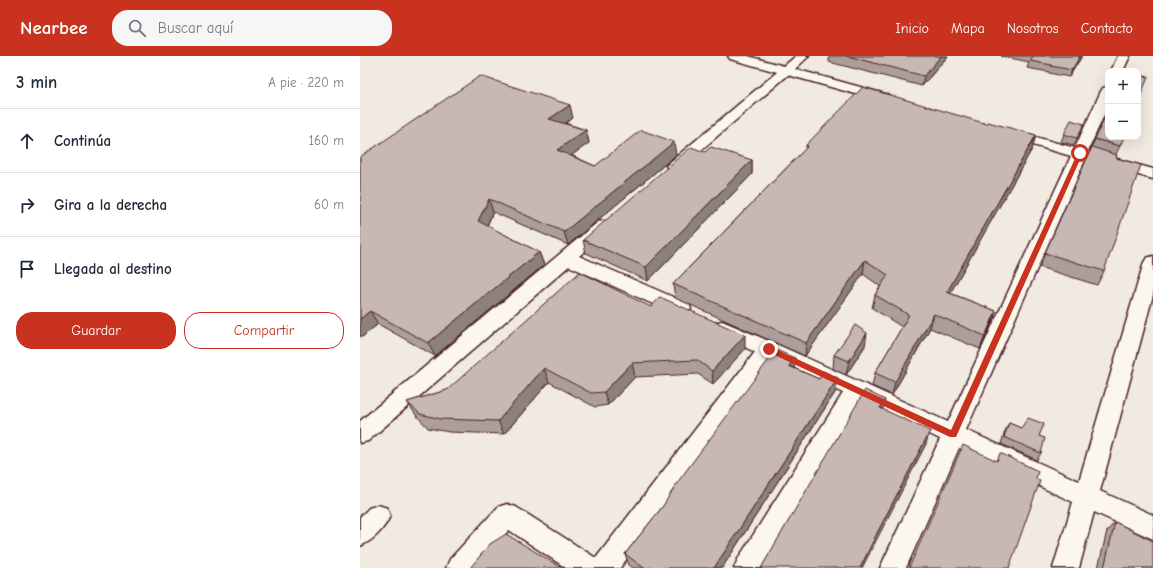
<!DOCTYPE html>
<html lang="es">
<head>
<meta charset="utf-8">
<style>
	:root { --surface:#fff; --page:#f6f6f7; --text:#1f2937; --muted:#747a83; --line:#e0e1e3; --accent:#c8321e }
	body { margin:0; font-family:"Comic Neue",sans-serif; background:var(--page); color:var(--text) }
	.controls { position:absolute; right:12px; top:12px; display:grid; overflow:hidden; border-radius:8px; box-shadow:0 4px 16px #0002 }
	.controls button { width:36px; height:36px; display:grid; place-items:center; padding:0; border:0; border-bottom:1px solid var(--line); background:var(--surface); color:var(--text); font:20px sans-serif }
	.stop { position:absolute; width:12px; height:12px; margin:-9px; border:3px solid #c8321e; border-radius:50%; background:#fff }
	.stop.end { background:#c8321e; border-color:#fff; box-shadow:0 1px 4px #0008 }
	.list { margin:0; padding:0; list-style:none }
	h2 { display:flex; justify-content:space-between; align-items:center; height:52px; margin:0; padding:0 16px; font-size:17px }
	h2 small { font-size:13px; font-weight:400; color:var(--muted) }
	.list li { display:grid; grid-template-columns:26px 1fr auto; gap:12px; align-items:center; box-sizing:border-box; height:64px; padding:0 16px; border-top:1px solid var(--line) }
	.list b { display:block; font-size:15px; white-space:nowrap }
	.list em { font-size:13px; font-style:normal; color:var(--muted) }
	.actions { display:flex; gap:8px; padding:12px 16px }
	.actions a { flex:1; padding:9px 0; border:1px solid var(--accent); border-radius:16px; text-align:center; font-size:14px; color:var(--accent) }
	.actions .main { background:var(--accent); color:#fff }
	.icon { flex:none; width:22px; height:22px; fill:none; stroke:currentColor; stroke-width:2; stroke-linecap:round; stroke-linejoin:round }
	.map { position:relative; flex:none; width:793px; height:512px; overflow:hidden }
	header { display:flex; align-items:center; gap:24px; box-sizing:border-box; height:56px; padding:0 20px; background:var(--accent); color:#fff }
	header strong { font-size:19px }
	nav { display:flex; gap:22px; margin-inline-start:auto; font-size:14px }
	.search { width:280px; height:36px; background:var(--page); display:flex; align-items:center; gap:10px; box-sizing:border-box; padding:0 14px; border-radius:16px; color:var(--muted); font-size:15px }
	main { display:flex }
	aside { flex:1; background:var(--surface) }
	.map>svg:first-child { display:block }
</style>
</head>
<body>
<header>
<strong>Nearbee</strong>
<div class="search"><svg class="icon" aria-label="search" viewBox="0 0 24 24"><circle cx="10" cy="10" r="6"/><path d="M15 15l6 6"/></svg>Buscar aquí</div>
<nav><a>Inicio</a><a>Mapa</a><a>Nosotros</a><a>Contacto</a></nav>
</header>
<main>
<aside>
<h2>3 min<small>A pie · 220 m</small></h2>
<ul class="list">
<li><svg class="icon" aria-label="ahead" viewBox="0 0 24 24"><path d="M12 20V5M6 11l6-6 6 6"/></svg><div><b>Continúa</b></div><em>160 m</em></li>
<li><svg class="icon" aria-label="right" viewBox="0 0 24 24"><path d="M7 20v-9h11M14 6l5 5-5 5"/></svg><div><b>Gira a la derecha</b></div><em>60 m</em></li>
<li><svg class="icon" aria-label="arrive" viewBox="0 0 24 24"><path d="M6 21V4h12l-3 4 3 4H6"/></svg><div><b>Llegada al destino</b></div></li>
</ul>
<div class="actions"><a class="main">Guardar</a><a>Compartir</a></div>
</aside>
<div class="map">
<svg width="793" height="512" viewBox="0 0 793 512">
	<rect width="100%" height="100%" fill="#f0eae0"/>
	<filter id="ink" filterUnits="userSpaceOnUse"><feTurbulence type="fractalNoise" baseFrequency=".025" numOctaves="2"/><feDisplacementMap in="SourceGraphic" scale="8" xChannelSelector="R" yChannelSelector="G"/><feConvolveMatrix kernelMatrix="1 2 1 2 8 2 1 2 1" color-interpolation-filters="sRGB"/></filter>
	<g filter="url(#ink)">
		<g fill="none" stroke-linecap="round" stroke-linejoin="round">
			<g stroke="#4a1f2b" stroke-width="3">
				<g id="minor">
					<polygon points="368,0 388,0 424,10 436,0 449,0 435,13 529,39 531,42 529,45 524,46 428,19 319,113 314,115 309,113 306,110 309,107 417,16 370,3"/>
					<polygon points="758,0 770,0 763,15 751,15"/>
					<polygon points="748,31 748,50 728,95 793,113 793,123 725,104 606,374 719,425 784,206 787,202 793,200 793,239 740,435 793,459 793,483 734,456 719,512 693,512 713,446 599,392 546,512 520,512 580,383 500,345 401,512 374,512 378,503 483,337 412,304 260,512 206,512 149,474 116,512 86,512 90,503 138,451 147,448 156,451 236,502 395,296 355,277 352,272 355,267 362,265 416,288 588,366 711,100 645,81 643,78 645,75 650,74 715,92 741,35 743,32"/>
					<polygon points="244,165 250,166 252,170 250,174 219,200 329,248 331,253 329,258 322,260 315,258 209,210 8,385 0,387 0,365 238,166"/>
					<path d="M18,449L27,452L30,460C24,473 13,485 0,490V461L9,452Z"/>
				</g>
			</g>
			<use href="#minor" fill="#fbf7ec" fill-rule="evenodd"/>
		</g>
		<g fill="#ac9e9a" stroke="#4a1f2b">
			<polygon points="469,0 588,0 562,30 469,6"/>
			<polygon points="641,0 722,0 709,21 689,17 689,16 667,12 669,6"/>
			<polygon points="213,62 205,67 226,74 229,87 211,99 235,110 316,99 208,189 133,156 127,170 179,196 184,209 75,300 18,268 2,281 0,280 0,101"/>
			<polygon points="627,68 676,79 672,93 590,237 636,255 631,269 620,293 570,272 532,339 512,330 515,317 542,271 512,252 515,239 520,230 503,218 445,300 315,242 313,228 446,92 446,89"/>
			<polygon points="724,68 714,89 701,86 704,78"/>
			<polygon points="735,83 760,90 756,98 756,102 744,215 737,229 679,211"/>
			<polygon points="345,96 392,104 392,118 288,225 226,197 223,184"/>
			<polygon points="291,251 385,293 353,328 338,318 275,321 248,349 235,351 189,326 144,378 89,376 68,372 56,359 47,346 87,334"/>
			<polygon points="505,290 486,319 473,313 474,299"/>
			<polygon points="435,302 434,312 459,323 478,322 476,335 362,512 273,512 269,509 265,498 303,450"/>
			<polygon points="649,367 679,380 681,397 677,404 641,388 645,375"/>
			<polygon points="755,466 793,512 738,512 747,475"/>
		</g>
		<g fill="#8c817d" stroke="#4a1f2b">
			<polygon points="581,0 588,0 562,30 564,20"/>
			<polygon points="720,0 722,0 709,21 712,14"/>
			<polygon points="210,49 213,62 193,76 189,63"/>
			<polygon points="226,74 229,87 201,107 197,94"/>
			<polygon points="676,79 672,93 583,250 587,236"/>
			<polygon points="314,86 316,99 208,189 204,176"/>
			<polygon points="392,104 392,118 288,225 286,211"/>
			<polygon points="129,143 133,156 123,179 118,165"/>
			<polygon points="179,196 184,209 75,300 68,287"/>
			<polygon points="505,204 503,218 445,300 446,287"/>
			<polygon points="10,255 18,268 2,281 0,279 0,263"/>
			<polygon points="636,255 631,269 620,293 625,280"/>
			<polygon points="574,258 570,272 532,339 535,326"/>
			<polygon points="507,277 505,290 486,319 489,305"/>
			<polygon points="385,279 385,293 353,328 352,315"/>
			<polygon points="435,302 434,316 429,310"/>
			<polygon points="272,307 275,321 248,349 244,336"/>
			<polygon points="184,312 189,326 144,378 138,365"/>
			<polygon points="478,322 476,335 362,512 354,512"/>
			<polygon points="525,344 522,357 520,352"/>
			<polygon points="570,375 566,388 502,512 500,512 517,477"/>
		</g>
		<g fill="#c8b8b3" stroke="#4a1f2b">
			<polygon points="487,0 581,0 564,20"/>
			<polygon points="673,0 720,0 712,14 691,10 692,9 670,5"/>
			<polygon points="778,18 788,21 778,46"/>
			<polygon points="120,20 210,49 189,63 226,74 197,94 235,110 281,74 314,86 204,176 129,143 118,165 179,196 68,287 10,255 0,263 0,101"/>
			<polygon points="503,31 627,68 628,66 676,79 587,236 636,255 625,280 574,258 535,326 515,317 549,259 515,239 528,219 505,204 446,287 313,228 448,90 446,89"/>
			<polygon points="748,54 748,81 764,81 760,90 735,83"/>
			<polygon points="711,64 724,68 717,82 704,78"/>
			<polygon points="331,91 345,96 351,91 392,104 286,211 223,184"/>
			<polygon points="732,91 757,99 756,102 781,109 744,215 685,197"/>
			<polygon points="220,216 291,251 300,241 385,279 352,315 337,304 272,307 244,336 231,337 184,312 138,365 81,363 60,358 47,346 87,334"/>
			<polygon points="495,269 507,277 489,305 474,299"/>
			<polygon points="416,294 435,302 429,310 459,323 463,315 478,322 354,512 284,512 265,498 303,450 317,427"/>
			<polygon points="505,334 525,344 520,352 570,375 517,477 500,512 401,512"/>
			<polygon points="668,362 684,368 679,380 685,382 681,397 644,381 649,367 661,372"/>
			<polygon points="603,389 637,405 640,397 678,415 676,423 680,425 649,512 549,512"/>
			<polygon points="755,466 793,485 793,512 744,512"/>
			<polygon points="146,478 202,512 110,512 130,488"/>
		</g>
	</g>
	<polygon fill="#c8321e" points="718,96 723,97 596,381 590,381 406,295 406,291 411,291 591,374"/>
</svg>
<div class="controls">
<button>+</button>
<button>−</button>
</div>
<div class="stop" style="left:720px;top:97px"></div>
<div class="stop end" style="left:409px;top:293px"></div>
</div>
</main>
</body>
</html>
